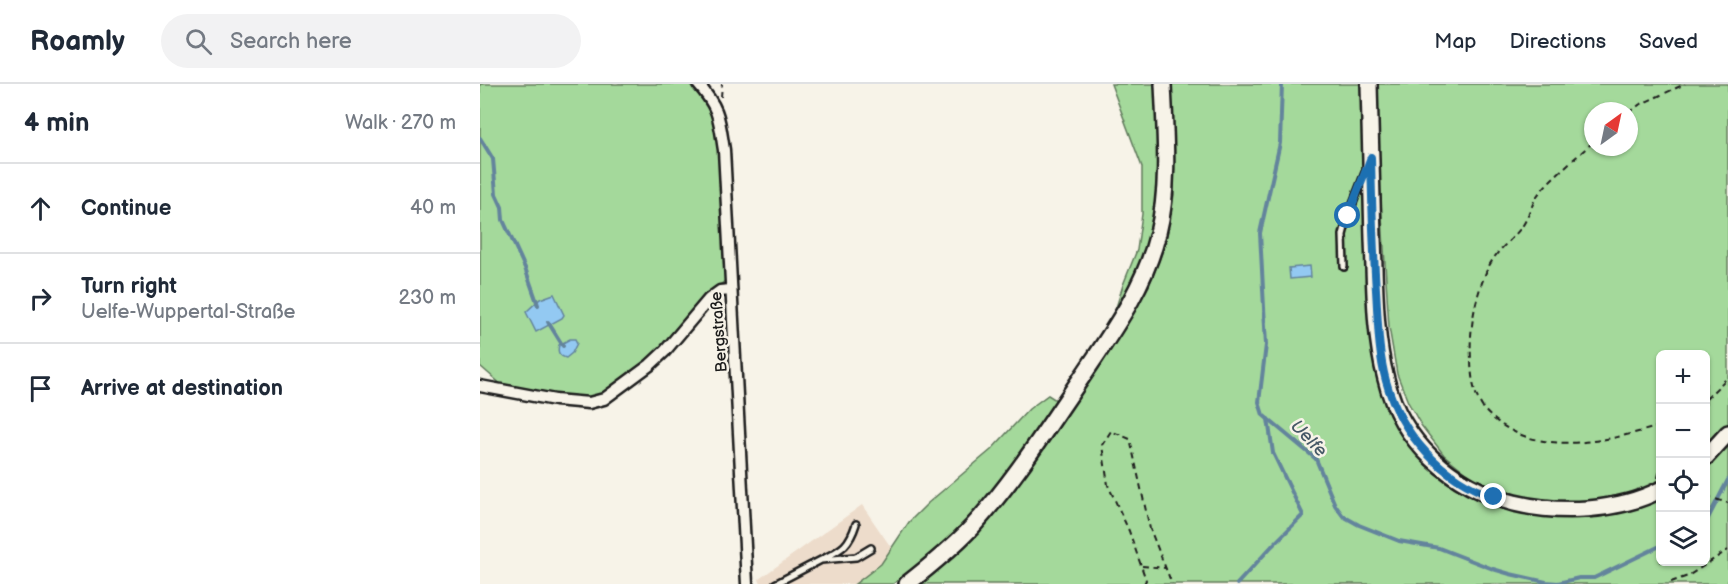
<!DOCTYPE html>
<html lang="en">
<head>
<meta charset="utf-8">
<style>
	:root { --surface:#fff; --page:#f2f2f3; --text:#1f2937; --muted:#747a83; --line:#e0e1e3 }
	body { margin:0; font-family:"Balsamiq Sans",sans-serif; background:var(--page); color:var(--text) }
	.controls { position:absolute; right:18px; bottom:18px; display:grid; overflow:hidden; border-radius:9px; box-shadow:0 2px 4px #0004 }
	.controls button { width:54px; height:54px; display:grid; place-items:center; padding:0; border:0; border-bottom:2px solid var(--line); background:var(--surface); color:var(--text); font:30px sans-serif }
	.compass { position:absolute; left:1104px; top:18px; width:54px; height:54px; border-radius:50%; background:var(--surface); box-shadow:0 2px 4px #0004; rotate:33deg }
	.stop { position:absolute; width:18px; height:18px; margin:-14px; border:4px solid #1f6fb2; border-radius:50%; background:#fff }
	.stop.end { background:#1f6fb2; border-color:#fff; box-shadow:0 2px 6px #0008 }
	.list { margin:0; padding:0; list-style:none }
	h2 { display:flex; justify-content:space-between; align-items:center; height:78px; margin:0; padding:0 24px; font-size:26px }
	h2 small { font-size:20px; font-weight:400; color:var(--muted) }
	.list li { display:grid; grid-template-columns:39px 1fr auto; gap:18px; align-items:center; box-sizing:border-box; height:90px; padding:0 24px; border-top:2px solid var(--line) }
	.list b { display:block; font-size:22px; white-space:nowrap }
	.list p { margin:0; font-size:20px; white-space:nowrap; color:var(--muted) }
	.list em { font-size:20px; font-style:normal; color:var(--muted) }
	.icon { flex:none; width:33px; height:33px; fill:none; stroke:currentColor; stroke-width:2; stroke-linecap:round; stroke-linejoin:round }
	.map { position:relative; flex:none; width:1248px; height:500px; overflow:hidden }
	header { display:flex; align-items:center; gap:36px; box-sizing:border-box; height:84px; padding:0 30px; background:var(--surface); border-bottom:2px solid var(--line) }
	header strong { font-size:28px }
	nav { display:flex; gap:33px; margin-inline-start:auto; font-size:21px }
	.search { width:420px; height:54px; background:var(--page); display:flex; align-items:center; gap:15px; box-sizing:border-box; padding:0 21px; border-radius:33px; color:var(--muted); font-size:22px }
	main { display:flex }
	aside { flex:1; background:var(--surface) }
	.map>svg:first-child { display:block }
</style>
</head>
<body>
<header>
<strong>Roamly</strong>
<div class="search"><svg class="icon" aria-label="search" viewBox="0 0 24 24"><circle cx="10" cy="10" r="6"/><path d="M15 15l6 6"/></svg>Search here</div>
<nav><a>Map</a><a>Directions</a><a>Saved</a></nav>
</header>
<main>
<aside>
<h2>4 min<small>Walk · 270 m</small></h2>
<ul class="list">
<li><svg class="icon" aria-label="ahead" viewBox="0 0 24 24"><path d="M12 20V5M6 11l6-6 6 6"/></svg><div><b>Continue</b></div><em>40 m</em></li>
<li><svg class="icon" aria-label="right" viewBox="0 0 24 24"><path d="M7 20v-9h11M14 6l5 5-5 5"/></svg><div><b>Turn right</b><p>Uelfe-Wuppertal-Straße</p></div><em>230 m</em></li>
<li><svg class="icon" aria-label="arrive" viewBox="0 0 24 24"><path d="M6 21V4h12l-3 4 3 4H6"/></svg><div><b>Arrive at destination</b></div></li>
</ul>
</aside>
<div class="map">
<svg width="1248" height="500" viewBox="0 0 1248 500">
	<rect width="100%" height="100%" fill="#f7f3e8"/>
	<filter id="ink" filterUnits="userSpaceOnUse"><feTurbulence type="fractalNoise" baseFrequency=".0167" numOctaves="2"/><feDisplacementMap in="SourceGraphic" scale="12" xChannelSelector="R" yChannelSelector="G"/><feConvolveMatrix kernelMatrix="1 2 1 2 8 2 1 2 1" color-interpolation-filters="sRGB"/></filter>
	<g filter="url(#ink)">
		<polygon fill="#eddccb" points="382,421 419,475 387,500 281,500 279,495"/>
		<g fill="#a4d99b" stroke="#607a5c" stroke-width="1.5" fill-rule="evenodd">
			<polygon points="0,0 218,0 237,32 247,195 232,208 207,240 149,296 110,318 23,302 0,282"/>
			<path d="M631,0H676C677,37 682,74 678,111C673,158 652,199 631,240L643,201L657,166L662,130V83Z"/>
			<polygon points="692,0 889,0 894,186 916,323 973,393 1072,425 1180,406 1180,478 1226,478 1226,373 1248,349 1248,500 438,500 515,426 540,398 669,202 685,161 694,111"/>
			<path d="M896,0H1248V346L1226,371V270H1180V404L1136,418H1059L1026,410L994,395L964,371L941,341L928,318L917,290L909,243L897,53ZM1113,27H1149V63H1113Z"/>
			<polygon points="568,311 576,316 535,377 488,436 440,479 413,500 375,500 401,480 429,438 448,419 511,366 549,325"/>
		</g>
		<g fill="#93c9f2" stroke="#63849c" stroke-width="1.5">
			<polygon points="830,182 831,193 810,195 809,184"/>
			<polygon points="74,210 84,231 82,234 56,248 46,228 60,215"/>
			<path d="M90,255H95L97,259L92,269L86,274C79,272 77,268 79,261Z"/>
		</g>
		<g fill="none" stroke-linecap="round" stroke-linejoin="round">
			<g stroke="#63849c" stroke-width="4">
				<polyline points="802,0 800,59 780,149 786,261 779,318 783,331 836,375 855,421 863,432 879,441 919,457 959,464 1013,485 1030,490 1066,498 1078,499 1099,494 1114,494 1180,462"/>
				<polyline points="0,54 13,75 16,110 22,123 23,136 45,184 58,221"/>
				<polyline points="68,238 83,262"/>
				<polyline points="1226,438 1248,396"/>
				<polyline points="757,500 792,462 823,431 793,369 788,335"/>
			</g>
			<g stroke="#1c1c1c" stroke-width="10">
				<g id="lane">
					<polyline points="864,183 863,151 868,132 886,86"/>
					<path d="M343,475C362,465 369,462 376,440"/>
					<polyline points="295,500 341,476 376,473 391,464"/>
				</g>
			</g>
			<g stroke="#1c1c1c" stroke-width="15">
				<g id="street">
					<path d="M218,0C240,25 239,35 244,66L267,500"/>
					<polyline points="0,302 75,316 109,319 124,315 170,281 185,267 229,215 240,207 250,206"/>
				</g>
			</g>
			<g stroke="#1c1c1c" stroke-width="20">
				<g id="secondary">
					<path d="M889,0C890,52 892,103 893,155C895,201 894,250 906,295C921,358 972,403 1034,419C1080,430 1137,428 1180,406"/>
					<polyline points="1226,373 1248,349"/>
					<path d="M427,500C450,482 472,464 492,443C534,397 567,344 602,293C632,248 665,203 678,149C690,101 685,49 683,0"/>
				</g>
			</g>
			<g stroke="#1c1c1c" stroke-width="2" stroke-dasharray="6 4.5" stroke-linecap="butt">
				<polyline points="241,13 242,0"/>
				<polyline points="1149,29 1159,21 1205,0"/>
				<path d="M1113,58C1098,72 1068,96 1057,112C1051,122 1048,135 1041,144C1027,161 1017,165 1007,186C995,213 989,246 991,275C991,289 993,307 1000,319C1005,329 1014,335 1022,341C1068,372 1131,356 1180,342"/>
				<polyline points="1226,315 1248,293"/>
				<polyline points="1178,394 1180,385"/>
				<polyline points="1226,412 1248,419"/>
				<polyline points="662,482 686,484"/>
				<polyline points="1191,498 1208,492 1248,466"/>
				<polyline points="664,500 666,496 649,447 628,401 622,361 631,347 650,355 670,445 692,500"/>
			</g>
			<use href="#lane" stroke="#f7f3e8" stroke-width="5"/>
			<use href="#street" stroke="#f7f3e8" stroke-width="10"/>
			<use href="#secondary" stroke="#f7f3e8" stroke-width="15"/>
		</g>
	</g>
	<g fill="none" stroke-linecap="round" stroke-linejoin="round" filter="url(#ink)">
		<path stroke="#1f6fb2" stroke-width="8" d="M868,132L891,73C892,118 893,162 896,206C898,236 898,268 906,297C921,351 962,395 1014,413"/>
	</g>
	<g text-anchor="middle" stroke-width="5" stroke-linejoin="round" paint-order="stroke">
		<g font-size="16" fill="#1c1c1c" stroke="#f7f3e8">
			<text transform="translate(238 248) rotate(-94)" y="6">Bergstraße</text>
		</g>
		<g font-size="18" font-style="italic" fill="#465967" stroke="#f7f3e8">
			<text transform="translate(829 354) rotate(46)" y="6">Uelfe</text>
		</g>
	</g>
</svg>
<div class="controls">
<button>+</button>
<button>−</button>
<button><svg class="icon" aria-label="locate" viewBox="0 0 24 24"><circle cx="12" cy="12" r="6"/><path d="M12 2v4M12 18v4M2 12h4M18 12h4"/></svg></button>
<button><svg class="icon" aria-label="layers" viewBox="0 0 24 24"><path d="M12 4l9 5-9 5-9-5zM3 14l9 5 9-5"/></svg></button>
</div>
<svg class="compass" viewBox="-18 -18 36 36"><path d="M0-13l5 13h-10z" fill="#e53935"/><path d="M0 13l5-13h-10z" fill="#747a83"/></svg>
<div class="stop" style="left:868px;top:132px"></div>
<div class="stop end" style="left:1014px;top:413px"></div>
</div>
</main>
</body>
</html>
